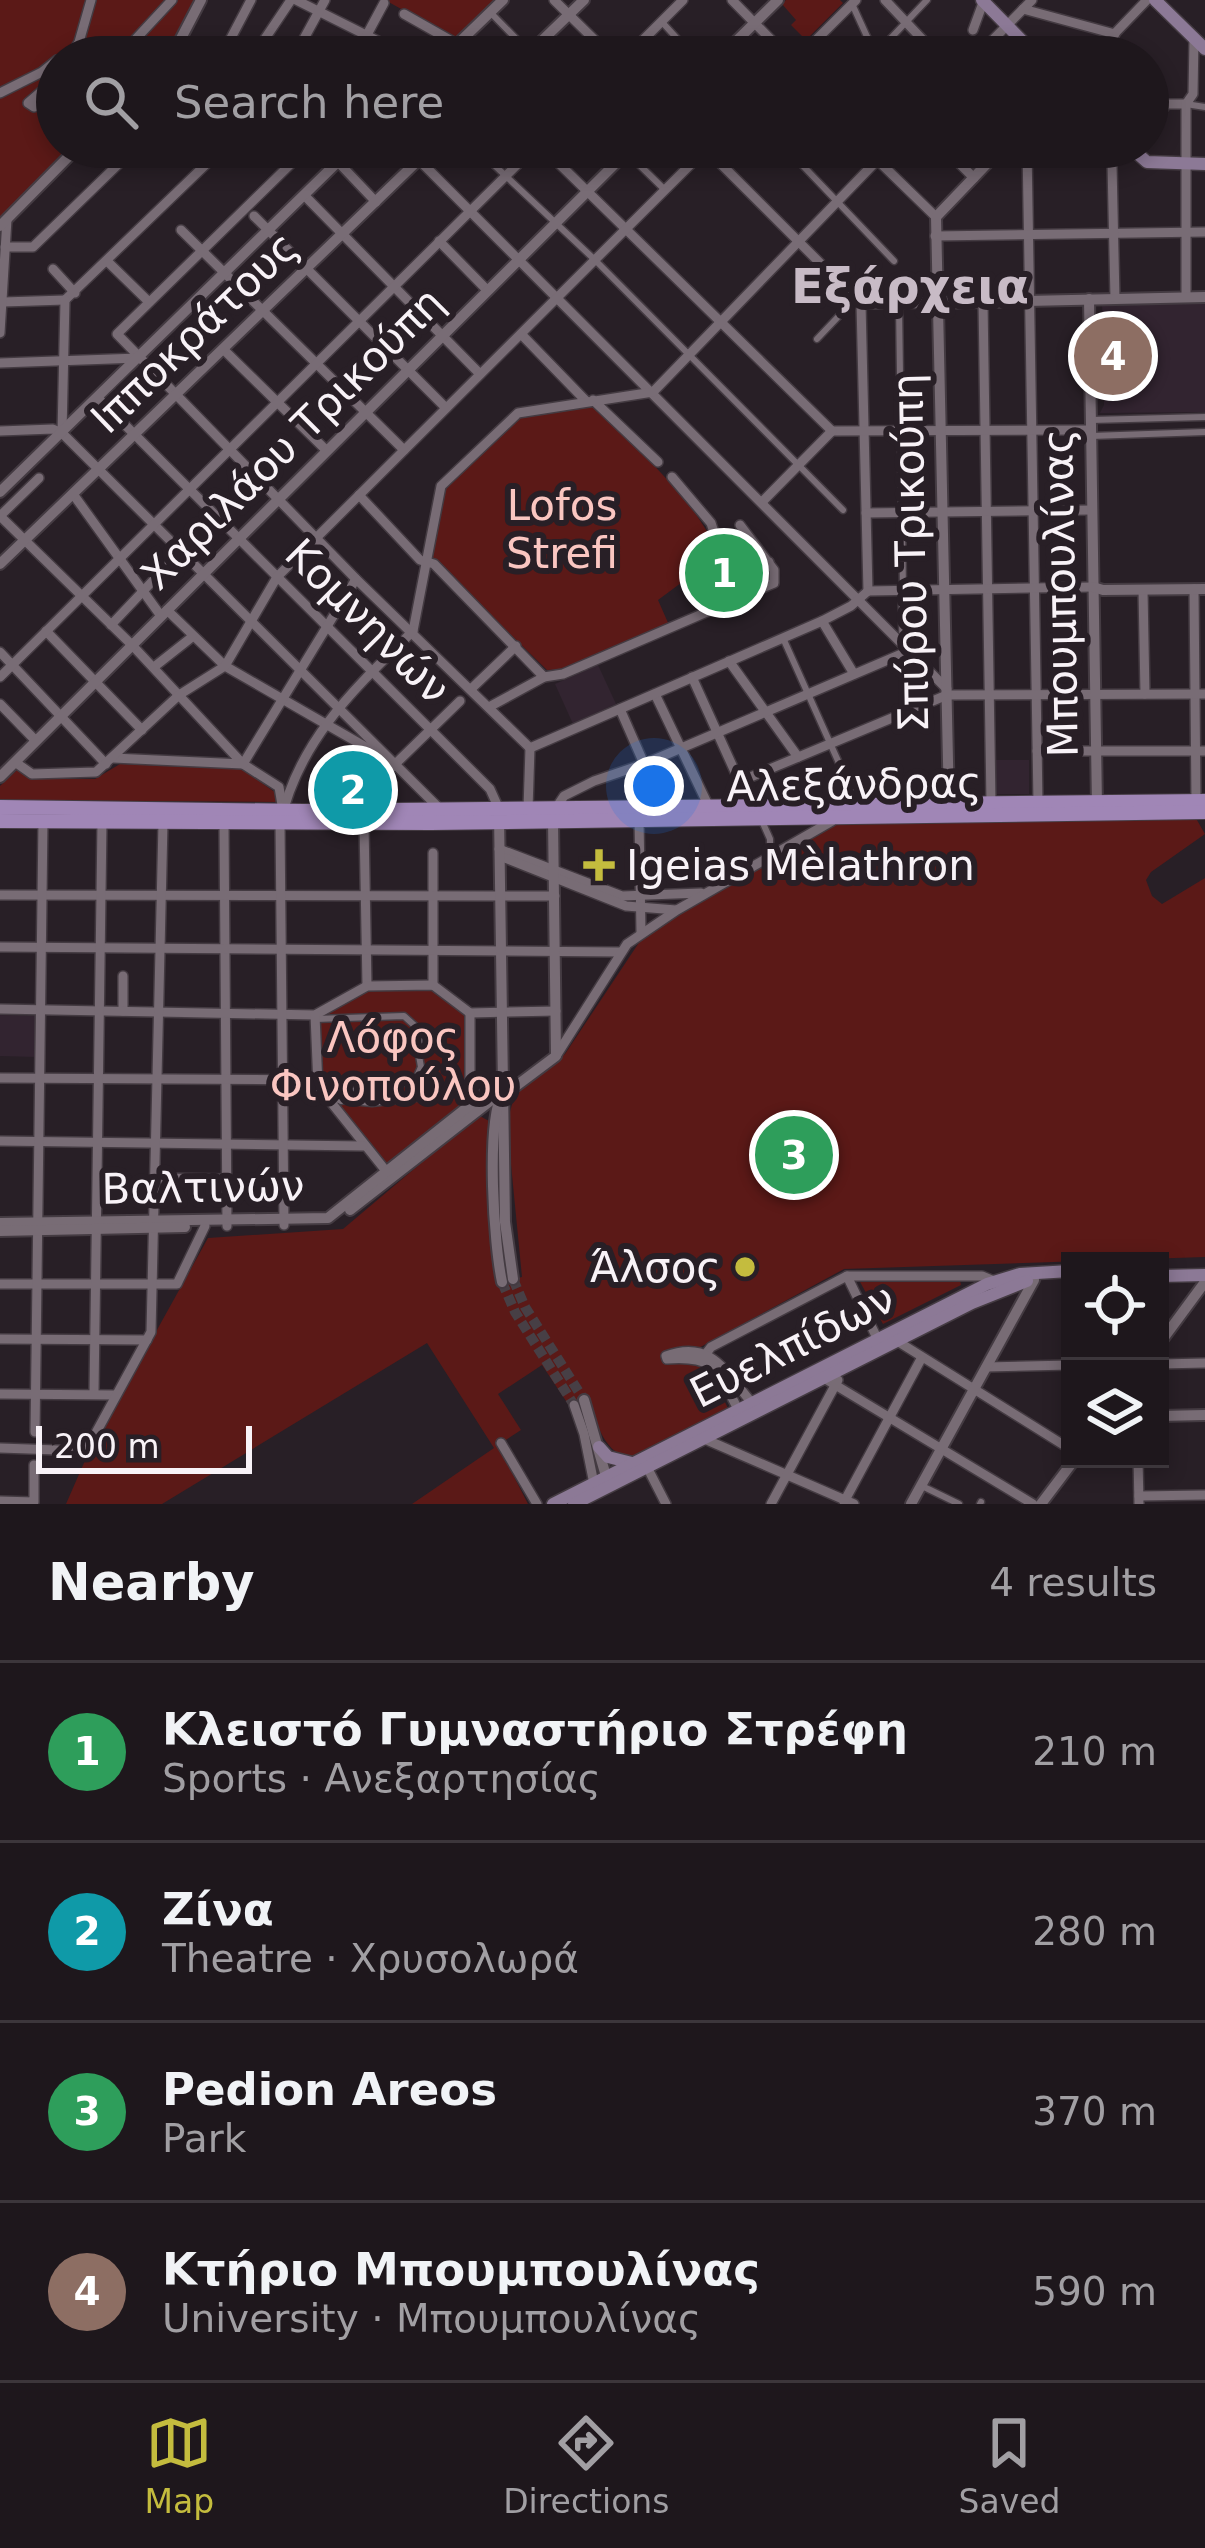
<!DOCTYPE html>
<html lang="en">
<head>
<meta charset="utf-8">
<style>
	:root { --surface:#1e171c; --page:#262025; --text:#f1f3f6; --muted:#a19fa3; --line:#3c363b; --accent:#c4bc3e }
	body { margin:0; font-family:"DejaVu Sans",sans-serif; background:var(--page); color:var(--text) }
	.controls { position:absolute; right:36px; bottom:36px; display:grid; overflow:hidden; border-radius:0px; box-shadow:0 6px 18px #0003 }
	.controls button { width:108px; height:108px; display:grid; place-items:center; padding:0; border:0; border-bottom:3px solid var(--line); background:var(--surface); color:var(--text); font:60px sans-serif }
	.scale { position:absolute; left:36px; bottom:30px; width:216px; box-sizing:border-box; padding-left:12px; border:6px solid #f8f2f7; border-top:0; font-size:33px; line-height:42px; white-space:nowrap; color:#f8f2f7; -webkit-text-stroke:9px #281f26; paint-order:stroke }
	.you { position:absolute; left:654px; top:786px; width:42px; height:42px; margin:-30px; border:9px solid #fff; border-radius:50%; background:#1a73e8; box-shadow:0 0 0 18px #1a73e833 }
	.badge { display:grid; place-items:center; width:78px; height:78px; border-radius:50%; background:var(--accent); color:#fff; font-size:39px; font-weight:700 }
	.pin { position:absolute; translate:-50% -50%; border:6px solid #fff; box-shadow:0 3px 12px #0006 }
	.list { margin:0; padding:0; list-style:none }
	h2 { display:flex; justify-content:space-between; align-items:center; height:156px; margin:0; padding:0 48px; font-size:51px }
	h2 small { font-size:39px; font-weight:400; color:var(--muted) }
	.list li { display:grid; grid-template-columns:78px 1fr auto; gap:36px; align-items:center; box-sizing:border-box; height:180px; padding:0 48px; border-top:3px solid var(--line) }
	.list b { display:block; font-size:45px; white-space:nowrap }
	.list p { margin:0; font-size:39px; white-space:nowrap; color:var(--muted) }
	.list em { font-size:39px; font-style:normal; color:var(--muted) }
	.icon { flex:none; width:66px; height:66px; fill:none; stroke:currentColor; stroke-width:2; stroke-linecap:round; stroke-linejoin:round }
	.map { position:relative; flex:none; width:1205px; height:1504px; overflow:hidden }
	.search { position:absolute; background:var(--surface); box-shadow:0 6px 18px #0003; left:36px; right:36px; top:36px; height:132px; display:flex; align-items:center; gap:30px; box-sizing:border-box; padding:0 42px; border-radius:66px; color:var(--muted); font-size:45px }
	.sheet { height:876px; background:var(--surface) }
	nav { display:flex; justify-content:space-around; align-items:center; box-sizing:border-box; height:168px; border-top:3px solid var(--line); background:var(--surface); font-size:33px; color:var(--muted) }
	nav a { display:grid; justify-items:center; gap:6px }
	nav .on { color:var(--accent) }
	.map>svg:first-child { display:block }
</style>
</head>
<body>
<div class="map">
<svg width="1205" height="1504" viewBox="0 0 1205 1504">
	<rect width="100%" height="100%" fill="#281f26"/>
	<g fill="#322430">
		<polygon points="1205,299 1205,412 1100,413 1104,405 1102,301"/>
		<polygon points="598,665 616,704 573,724 555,684"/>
		<polygon points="995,760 1029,760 1029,794 996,794"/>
		<polygon points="0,1015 37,1016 36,1057 0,1056"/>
	</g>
	<g fill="#5b1917">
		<polygon points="0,0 196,0 163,57 57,57 57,147 73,147 0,219"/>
		<polygon points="385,0 497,0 457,40"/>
		<polygon points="786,0 840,0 843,3 806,40 791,25 796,20 782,4"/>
		<polygon points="595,402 688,502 714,542 708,563 658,600 669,625 568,669 547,670 430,556 443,488 517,418"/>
		<polygon points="120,764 242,769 276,793 276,802 0,800 0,786 17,770 32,779 95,779"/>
		<path d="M1194,815L1205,834L1151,872L1146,880L1152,896L1162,904L1205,878V1257L844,1269L695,1350L692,1363C713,1371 719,1391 729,1410L629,1458C601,1450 598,1422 587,1398L570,1407L542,1365L498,1394L521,1430L498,1445L528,1504H412L494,1448L427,1343L162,1504H66L87,1456L208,1238L343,1229L478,1115L489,1121L492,1248L498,1282L522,1277L509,1144V1115L515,1094L565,1054L646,932L839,819Z"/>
		<polygon points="432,986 468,1017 471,1101 388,1167 322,1090 318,1016 367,988"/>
		<polygon points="859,1280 960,1280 961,1285 883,1324"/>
	</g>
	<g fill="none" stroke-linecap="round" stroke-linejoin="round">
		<g stroke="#473f45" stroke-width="10" stroke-dasharray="10 5" stroke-linecap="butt">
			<polyline points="513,1279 525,1307 584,1400"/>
			<polyline points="502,1282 515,1312 574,1405"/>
		</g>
		<g stroke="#443b42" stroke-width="9">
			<g id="pedestrian">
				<polyline points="853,6 875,54"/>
				<polyline points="490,12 534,57"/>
				<polyline points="661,21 694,57"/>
				<polyline points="1105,44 1119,57"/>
				<polyline points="873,57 927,0"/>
				<polyline points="1148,85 1167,104"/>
				<polyline points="1186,104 1205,107"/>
				<polyline points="475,147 595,260 843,510"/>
				<polyline points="621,147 665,190"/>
				<polyline points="785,147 894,261"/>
				<polyline points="1073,147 1112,164"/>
				<polyline points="899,304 903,590"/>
				<polyline points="817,339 855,299"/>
				<polyline points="1091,420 1205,417"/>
				<polyline points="1091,436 1205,432"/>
				<polyline points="783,638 856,801"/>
				<polyline points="762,821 770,839 770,856"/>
				<polyline points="315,1019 404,1016 425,1035 418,1050 396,1042"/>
				<polyline points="330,1099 372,1103 457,1093"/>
				<polyline points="341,1101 345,1092 415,1081 421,1067 418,1050"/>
				<polyline points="922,1486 959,1504"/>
				<polyline points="980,1504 981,1502"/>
			</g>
		</g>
		<g stroke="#443b42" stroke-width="12">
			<g id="minor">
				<polyline points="296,0 410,57"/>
				<polyline points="554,0 612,57"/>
				<polyline points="732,0 788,57"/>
				<polyline points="885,0 939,57"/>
				<polyline points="1023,9 1115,34"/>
				<polyline points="404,14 457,44"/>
				<polyline points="973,30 984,0"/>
				<polyline points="258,49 291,0"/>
				<polyline points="70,57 79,42 91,0"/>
				<polyline points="119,57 172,0"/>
				<polyline points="221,57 251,0"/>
				<polyline points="294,57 325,0"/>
				<polyline points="355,57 384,3"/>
				<polyline points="626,57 683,0"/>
				<polyline points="799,57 856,0"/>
				<polyline points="976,57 1032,0"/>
				<polyline points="1092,57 1147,0"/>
				<polyline points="57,78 28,103 34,107 57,98"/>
				<polyline points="0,93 42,72 57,60"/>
				<polyline points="1148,126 1167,104 1186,104"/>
				<polyline points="308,147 117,334 356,579 530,748"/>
				<polyline points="406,147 947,689"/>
				<polyline points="542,147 832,431"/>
				<polyline points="704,147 861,304"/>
				<polyline points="864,147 936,217"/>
				<polyline points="943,147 974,178"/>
				<polyline points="1027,147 1038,802"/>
				<polyline points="338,162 376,202"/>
				<polyline points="304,195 480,374"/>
				<polyline points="254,216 446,408"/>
				<polyline points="181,230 404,450"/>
				<polyline points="935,236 1205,232"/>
				<polyline points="439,241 487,290"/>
				<polyline points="5,247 33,247 136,147"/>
				<polyline points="107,261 149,302"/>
				<polyline points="53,269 75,293"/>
				<polyline points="1186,297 1186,104 1193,94 1194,39"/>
				<polyline points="1115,299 1112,164 1130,147"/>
				<polyline points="65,300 224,147"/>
				<polyline points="3,302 65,300"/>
				<polyline points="983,302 991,803"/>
				<polyline points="861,304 868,591"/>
				<polyline points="861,304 937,303"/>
				<polyline points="0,333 7,219"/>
				<polyline points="521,334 586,401"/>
				<polyline points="223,349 327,451"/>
				<polyline points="0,363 139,358"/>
				<polyline points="98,398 490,789 499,809"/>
				<polyline points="593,400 658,462"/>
				<polyline points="0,431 53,429 62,433"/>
				<polyline points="832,431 1091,430"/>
				<polyline points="62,433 441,810"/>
				<polyline points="62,433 65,300"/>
				<polyline points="672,477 711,523 721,554 769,562"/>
				<polyline points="39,478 0,516 132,645 243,764 279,787 283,811"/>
				<polyline points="73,494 161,616"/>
				<polyline points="359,495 420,560 434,564 544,677"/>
				<polyline points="763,501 832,431"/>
				<polyline points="866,513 1092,510"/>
				<polyline points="1194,589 1196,801"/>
				<polyline points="903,590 904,644"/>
				<polyline points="1143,590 1145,694"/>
				<polyline points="868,591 1093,587"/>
				<polyline points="167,610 225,666 390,761"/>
				<polyline points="822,621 854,674"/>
				<polyline points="111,625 181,551"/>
				<polyline points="46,631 142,730"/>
				<polyline points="413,631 441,486 518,413 653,392 890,147"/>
				<polyline points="0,652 106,764"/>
				<polyline points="729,661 798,757"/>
				<polyline points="154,667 192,637"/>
				<polyline points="0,677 535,147"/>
				<polyline points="692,677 751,807"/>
				<polyline points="471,689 516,646"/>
				<polyline points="655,694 709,807"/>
				<polyline points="0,704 36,741"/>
				<polyline points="489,707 544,677 563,674 774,583 774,570 740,525"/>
				<polyline points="620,709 663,807"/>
				<polyline points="530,748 822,621 851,606 868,591"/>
				<polyline points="1037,751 1205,751"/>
				<polyline points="113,758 243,764 356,579"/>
				<polyline points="15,762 32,774 96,772 179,695 225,666 277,577 708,147"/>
				<polyline points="741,781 947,695 1205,694"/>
				<polyline points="556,808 564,796 594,781 644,764 911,650"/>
				<polyline points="528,809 530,748"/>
				<polyline points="348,810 460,701"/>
				<polyline points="639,820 641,932"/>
				<polyline points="224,824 227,1226"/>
				<polyline points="364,824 367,986"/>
				<polyline points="499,849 622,896 701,893"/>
				<polyline points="433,853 433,985"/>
				<polyline points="505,858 626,906 676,910"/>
				<polyline points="0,895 555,896"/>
				<polyline points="0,947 619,952"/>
				<polyline points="123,976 123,1011"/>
				<polyline points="0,1009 315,1015 367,986 433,985 470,1013 556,1011"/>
				<polyline points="470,1013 470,1088 477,1099"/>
				<polyline points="315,1015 318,1086 390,1176"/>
				<polyline points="556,1056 627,944 677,910 832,821"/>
				<polyline points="0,1078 316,1080"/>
				<polyline points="0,1141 363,1146"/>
				<polyline points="157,1178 227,1179"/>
				<path d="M284,1225L280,824C298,741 354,689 413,631"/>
				<polyline points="847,1276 877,1338"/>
				<polyline points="0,1284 177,1284 205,1226"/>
				<polyline points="0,1339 147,1340"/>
				<polyline points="897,1341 1070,1449"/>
				<polyline points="702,1359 711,1347 847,1276 982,1276 994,1281"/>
				<polyline points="1160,1364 1205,1363"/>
				<polyline points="986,1367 1070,1365"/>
				<polyline points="822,1377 1033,1504"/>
				<polyline points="94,1393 102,822"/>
				<polyline points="0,1394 115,1395"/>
				<polyline points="574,1405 584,1434 593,1479"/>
				<path d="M740,1413C718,1373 719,1355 667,1359L666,1356C712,1339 726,1373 752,1403"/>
				<polyline points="35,1432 43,821"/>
				<polyline points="700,1437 854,1504"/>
				<polyline points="501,1443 537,1504"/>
				<polyline points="0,1448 86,1451 151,1332 163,823"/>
				<polyline points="1138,1459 1139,1504"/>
				<polyline points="647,1467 666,1504"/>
				<polyline points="1139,1496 1205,1495"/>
				<polyline points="0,1501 34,1502 34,1465"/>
				<polyline points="844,1502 921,1359"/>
				<polyline points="771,1504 838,1380"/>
			</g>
		</g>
		<g stroke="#443b42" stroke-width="14">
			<g id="tertiary">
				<polyline points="168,57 176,48 201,0"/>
				<polyline points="444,57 503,0"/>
				<polyline points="525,57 584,0"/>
				<polyline points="720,57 778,0"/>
				<polyline points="0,226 78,147"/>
				<polyline points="1089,299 1097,806"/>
				<polyline points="937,303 1205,297"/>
				<polyline points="0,492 353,147"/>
				<polyline points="0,564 432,147"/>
				<polyline points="1093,587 1103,590 1205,589"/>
				<polyline points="0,777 632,147"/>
				<polyline points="949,806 936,217 1003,147"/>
				<polyline points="499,815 505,1222 513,1279"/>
				<polyline points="500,1091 516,1086 556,1056 553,819"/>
				<path d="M502,1093C486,1127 494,1244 502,1282"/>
				<polyline points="350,1210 503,1091"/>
				<polyline points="0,1223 328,1218 503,1079"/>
				<polyline points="0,1231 185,1227"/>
				<polyline points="1160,1343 1205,1282"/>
				<polyline points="584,1400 608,1483"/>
				<polyline points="1160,1416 1205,1415"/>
				<polyline points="911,1504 1034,1280"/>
				<polyline points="1041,1504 1075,1459"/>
			</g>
		</g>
		<g stroke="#443b42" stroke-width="15">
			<g id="secondary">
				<polyline points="982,0 1038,57"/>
				<polyline points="1155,0 1205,49"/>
				<polyline points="1130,147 1147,162 1205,164"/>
				<polyline points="1160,1276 1205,1275"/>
				<polyline points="599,1447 608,1457 632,1463"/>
				<polyline points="553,1504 987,1284 1020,1274 1070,1271"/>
				<polyline points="574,1504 972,1303 1027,1281"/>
			</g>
		</g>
		<g stroke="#443b42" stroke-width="16">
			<g id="primary">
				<polyline points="0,807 303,811 1205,801"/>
				<polyline points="0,821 431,823 1205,812"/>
			</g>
		</g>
		<use href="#pedestrian" stroke="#786c75" stroke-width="6"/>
		<use href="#minor" stroke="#786c75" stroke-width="9"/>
		<use href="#tertiary" stroke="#786c75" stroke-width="10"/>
		<use href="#secondary" stroke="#8c7996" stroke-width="12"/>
		<use href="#primary" stroke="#a086b6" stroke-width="14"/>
	</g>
	<g fill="#c4bc3e" stroke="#281f26" stroke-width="4.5">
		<path d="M593 847h12v12h12v12h-12v12h-12v-12h-12v-12h12z"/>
		<circle cx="745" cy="1267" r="12"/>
	</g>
	<g text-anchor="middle" stroke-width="12" stroke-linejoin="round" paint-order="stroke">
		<g font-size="42" fill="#f8f2f7" stroke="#281f26">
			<text transform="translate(194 332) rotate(-44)" y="15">Ιπποκράτους</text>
			<text transform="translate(292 438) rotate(-45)" y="15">Χαριλάου Τρικούπη</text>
			<text transform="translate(910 553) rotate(-91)" y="15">Σπύρου Τρικούπη</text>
			<text transform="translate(1060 593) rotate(-91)" y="15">Μπουμπουλίνας</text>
			<text transform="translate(368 621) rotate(45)" y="15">Κομνηνών</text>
			<text transform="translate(854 784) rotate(-1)" y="15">Αλεξάνδρας</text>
			<text transform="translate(203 1187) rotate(-1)" y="15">Βαλτινών</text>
			<text transform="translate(792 1345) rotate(-27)" y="15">Ευελπίδων</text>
		</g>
		<g font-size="42" fill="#fac6c1" stroke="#281f26">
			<text x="562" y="520">Lofos<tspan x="562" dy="48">Strefi</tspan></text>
			<text x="393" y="1052">Λόφος<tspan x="393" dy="48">Φινοπούλου</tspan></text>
		</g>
		<g font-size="42" fill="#f8f2f7" stroke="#281f26" text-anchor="start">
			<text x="626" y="880">Igeias Mèlathron</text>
			<text x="721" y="1282" text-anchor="end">Άλσος</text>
		</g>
		<g font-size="48" font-weight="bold" fill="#c8bbc6" stroke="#281f26">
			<text x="910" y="303">Εξάρχεια</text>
		</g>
	</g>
</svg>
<div class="controls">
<button><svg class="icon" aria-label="locate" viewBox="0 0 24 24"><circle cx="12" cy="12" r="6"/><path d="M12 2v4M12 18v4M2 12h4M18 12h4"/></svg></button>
<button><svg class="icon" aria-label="layers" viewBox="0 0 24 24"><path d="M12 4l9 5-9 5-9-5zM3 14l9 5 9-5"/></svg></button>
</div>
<div class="scale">200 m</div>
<div class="you"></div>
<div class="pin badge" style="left:724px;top:573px;background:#2e9e5b">1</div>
<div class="pin badge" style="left:353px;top:790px;background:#0f9aa8">2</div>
<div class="pin badge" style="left:794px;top:1155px;background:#2e9e5b">3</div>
<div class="pin badge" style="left:1113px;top:356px;background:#8d6e63">4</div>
<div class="search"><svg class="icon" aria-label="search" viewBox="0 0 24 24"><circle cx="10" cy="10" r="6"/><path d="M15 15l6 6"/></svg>Search here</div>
</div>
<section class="sheet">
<h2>Nearby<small>4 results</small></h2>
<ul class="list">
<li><span class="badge" style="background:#2e9e5b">1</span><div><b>Κλειστό Γυμναστήριο Στρέφη</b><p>Sports · Ανεξαρτησίας</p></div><em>210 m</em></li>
<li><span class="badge" style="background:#0f9aa8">2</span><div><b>Ζίνα</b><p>Theatre · Χρυσολωρά</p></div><em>280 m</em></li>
<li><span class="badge" style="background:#2e9e5b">3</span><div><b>Pedion Areos</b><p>Park</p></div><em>370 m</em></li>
<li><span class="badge" style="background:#8d6e63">4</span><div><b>Κτήριο Μπουμπουλίνας</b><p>University · Μπουμπουλίνας</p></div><em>590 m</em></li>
</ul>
</section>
<nav>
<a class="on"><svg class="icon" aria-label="map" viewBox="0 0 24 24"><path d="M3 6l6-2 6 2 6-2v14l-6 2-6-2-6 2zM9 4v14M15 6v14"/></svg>Map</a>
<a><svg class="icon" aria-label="directions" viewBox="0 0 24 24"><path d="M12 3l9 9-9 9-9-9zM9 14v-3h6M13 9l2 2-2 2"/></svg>Directions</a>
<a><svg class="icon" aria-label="saved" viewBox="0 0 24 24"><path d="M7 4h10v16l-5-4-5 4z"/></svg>Saved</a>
</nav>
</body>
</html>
